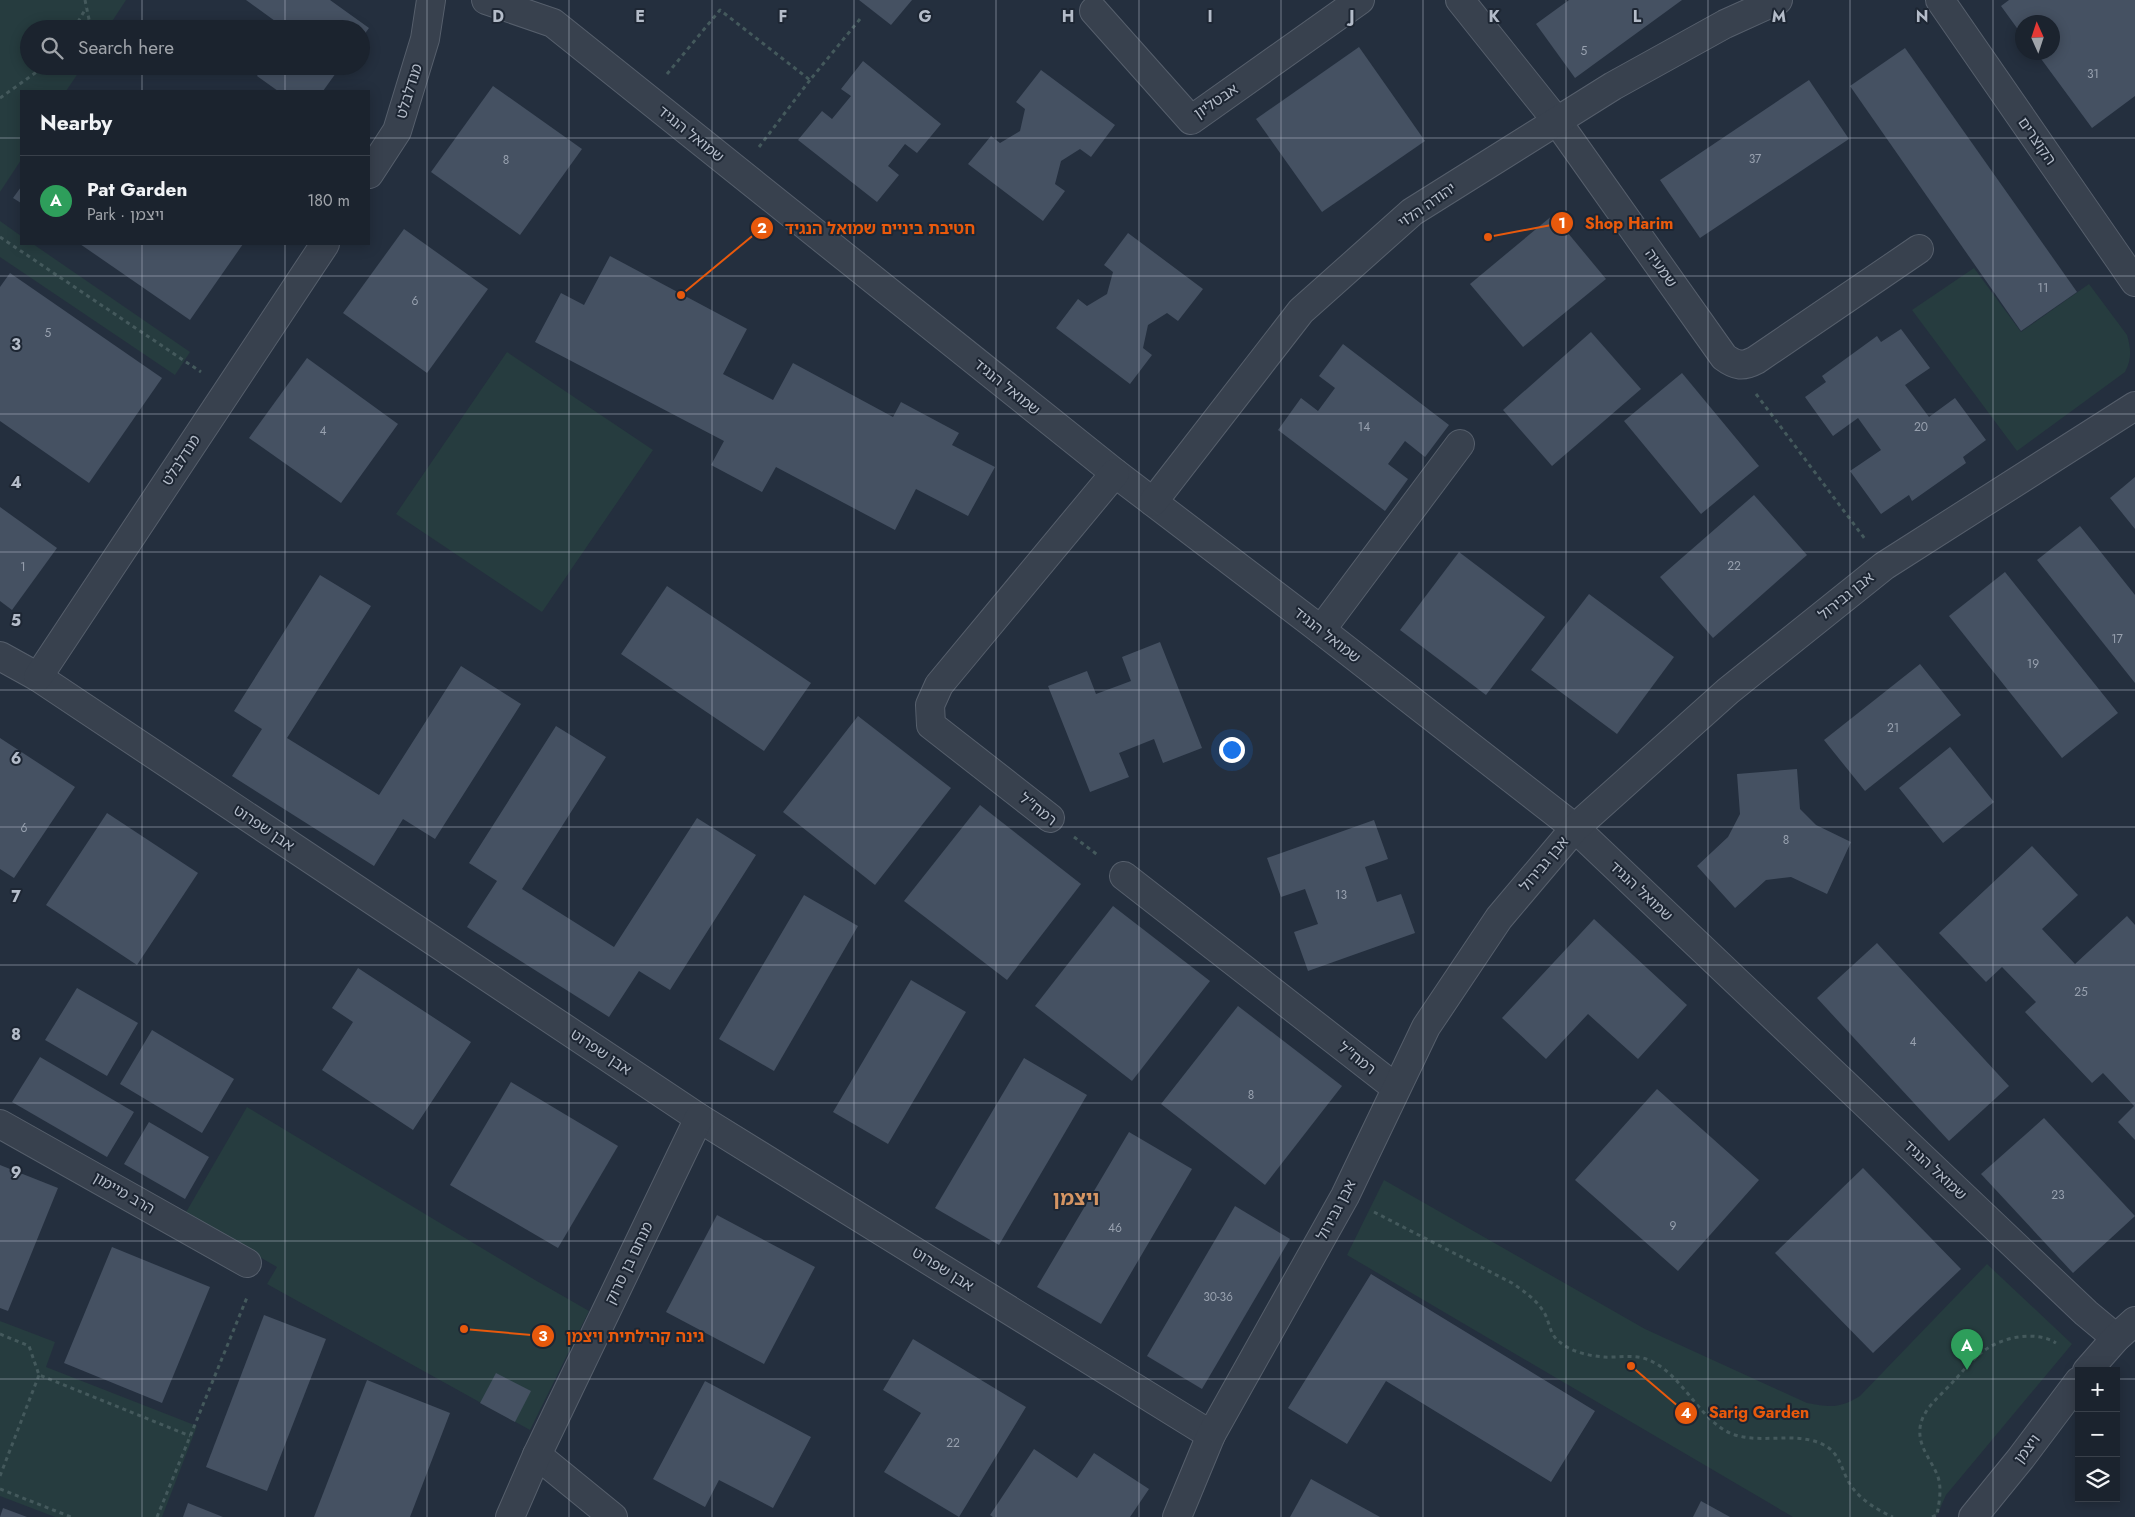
<!DOCTYPE html>
<html lang="en">
<head>
<meta charset="utf-8">
<style>
	:root { --surface:#1b232e; --page:#282f3a; --text:#f1f3f6; --muted:#a0a4aa; --line:#39404a; --accent:#ea580c }
	body { margin:0; font-family:Jost,"Noto Sans Hebrew",sans-serif; background:var(--page); color:var(--text) }
	.controls { position:absolute; right:15px; bottom:15px; display:grid; overflow:hidden; border-radius:0px; box-shadow:0 2px 12px #0003 }
	.controls button { width:45px; height:45px; display:grid; place-items:center; padding:0; border:0; border-bottom:1px solid var(--line); background:var(--surface); color:var(--text); font:25px sans-serif }
	.compass { position:absolute; left:2015px; top:15px; width:45px; height:45px; border-radius:50%; background:var(--surface); box-shadow:0 2px 12px #0003; rotate:357deg }
	.you { position:absolute; left:1231px; top:749px; width:18px; height:18px; margin:-12px; border:4px solid #fff; border-radius:50%; background:#1a73e8; box-shadow:0 0 0 8px #1a73e833 }
	.badge { display:grid; place-items:center; width:32px; height:32px; border-radius:50%; background:var(--accent); color:#fff; font-size:16px; font-weight:700 }
	.pin { position:absolute; translate:-50% -41px; filter:drop-shadow(0 1px 2px #0008) }
	.pin::after { content:''; position:absolute; top:26px; width:18px; height:15px; background:inherit; clip-path:polygon(0 0,100% 0,50% 100%) }
	.list { margin:0; padding:0; list-style:none }
	h2 { display:flex; justify-content:space-between; align-items:center; height:65px; margin:0; padding:0 20px; font-size:21px }
	h2 small { font-size:16px; font-weight:400; color:var(--muted) }
	.list li { display:grid; grid-template-columns:32px 1fr auto; gap:15px; align-items:center; box-sizing:border-box; height:90px; padding:0 20px; border-top:1px solid var(--line) }
	.list b { display:block; font-size:19px; white-space:nowrap }
	.list p { margin:0; font-size:16px; white-space:nowrap; color:var(--muted) }
	.list em { font-size:16px; font-style:normal; color:var(--muted) }
	.icon { flex:none; width:28px; height:28px; fill:none; stroke:currentColor; stroke-width:2; stroke-linecap:round; stroke-linejoin:round }
	.map { position:relative; flex:none; width:2135px; height:1517px; overflow:hidden }
	.search { position:absolute; background:var(--surface); box-shadow:0 2px 12px #0003; left:20px; top:20px; width:350px; height:55px; display:flex; align-items:center; gap:12px; box-sizing:border-box; padding:0 18px; border-radius:28px; color:var(--muted); font-size:19px }
	.panel { position:absolute; background:var(--surface); box-shadow:0 2px 12px #0003; left:20px; top:90px; width:350px; height:155px; border-radius:0px }
	.map>svg:first-child { display:block }
</style>
</head>
<body>
<div class="map">
<svg width="2135" height="1517" viewBox="0 0 2135 1517">
	<rect width="100%" height="100%" fill="#242f3e"/>
	<g fill="#263c3f">
		<polygon points="0,0 126,0 107,29 29,29 29,66 83,66 66,91 21,91 21,160 0,192"/>
		<polygon points="0,221 21,236 21,244 33,244 190,352 175,375 0,257"/>
		<path d="M1974,268L2021,332L2089,284L2127,335C2131,349 2132,359 2125,372L2017,451L1912,310Z"/>
		<polygon points="507,352 653,450 542,612 396,514"/>
		<polygon points="247,1107 535,1280 589,1311 530,1430 267,1284 277,1267 185,1214"/>
		<path d="M1384,1180L1645,1329L1807,1403C1830,1407 1839,1409 1860,1396L1987,1264L2072,1344L1946,1495L1937,1515L1932,1517H1793L1347,1255Z"/>
		<polygon points="0,1321 55,1342 46,1367 197,1426 162,1517 55,1517 0,1496"/>
	</g>
	<g fill="#455162">
		<polygon points="246,0 330,0 369,28 361,39 361,29 286,29"/>
		<polygon points="859,0 912,0 891,25"/>
		<polygon points="1569,0 1682,0 1575,78 1536,24"/>
		<polygon points="2009,0 2135,0 2135,96 2092,128 2036,52 2052,52 2052,22 2022,22 2022,35 2001,6"/>
		<polygon points="1359,47 1425,141 1322,212 1256,119"/>
		<polygon points="1905,48 2077,292 2021,331 1850,86"/>
		<polygon points="863,61 941,124 917,153 905,144 888,166 899,175 877,202 798,140 822,111 832,119 851,96 841,89"/>
		<polygon points="264,66 341,66 323,91 278,91 257,76"/>
		<polygon points="1041,70 1115,125 1091,157 1080,149 1061,161 1055,184 1065,191 1043,221 968,164 991,136 1000,143 1020,131 1025,109 1016,102"/>
		<polygon points="1809,80 1849,139 1700,238 1660,180"/>
		<polygon points="493,86 582,149 520,235 431,172"/>
		<polygon points="21,187 21,203 13,198"/>
		<polygon points="1553,215 1606,279 1523,347 1470,284"/>
		<polygon points="404,229 488,289 427,373 343,313"/>
		<polygon points="1128,233 1203,289 1178,321 1167,313 1148,325 1143,348 1152,355 1130,384 1056,328 1078,299 1087,306 1107,294 1113,272 1104,265"/>
		<polygon points="80,244 243,244 190,320"/>
		<polygon points="610,256 747,329 723,374 773,400 793,363 893,417 901,402 959,433 952,445 995,467 968,516 916,489 895,530 776,467 762,492 711,465 724,441 535,342 561,293 584,305"/>
		<polygon points="10,273 162,378 89,483 0,421 0,287"/>
		<polygon points="1901,329 1930,368 1905,385 1929,417 1955,398 1986,440 1963,457 1966,463 1912,501 1909,495 1881,514 1850,471 1881,450 1858,418 1833,436 1805,397 1826,382 1822,376 1877,336 1881,342"/>
		<polygon points="1591,332 1641,389 1552,466 1503,410"/>
		<polygon points="1343,344 1449,425 1425,457 1405,441 1388,464 1408,479 1385,511 1278,430 1301,398 1318,411 1335,388 1319,376"/>
		<polygon points="307,358 398,424 341,503 249,438"/>
		<polygon points="1682,373 1759,466 1701,514 1624,421"/>
		<polygon points="2135,477 2135,529 2110,498"/>
		<polygon points="1754,495 1807,555 1713,638 1660,577"/>
		<polygon points="0,507 57,548 12,610 0,601"/>
		<polygon points="2080,526 2135,595 2135,683 2037,560"/>
		<polygon points="1459,552 1545,617 1486,695 1400,630"/>
		<polygon points="2005,572 2118,713 2062,758 1949,616"/>
		<polygon points="320,575 371,606 287,738 379,795 461,666 521,704 435,839 403,819 374,866 232,776 262,729 234,711"/>
		<polygon points="667,586 811,683 764,751 621,654"/>
		<polygon points="1589,594 1674,657 1617,734 1531,670"/>
		<polygon points="1160,642 1202,748 1163,763 1154,739 1119,753 1129,777 1090,792 1048,686 1087,671 1096,694 1131,681 1122,657"/>
		<polygon points="1920,664 1961,715 1865,791 1824,740"/>
		<polygon points="858,716 951,788 875,885 783,812"/>
		<polygon points="556,726 606,757 522,889 614,947 697,818 756,855 670,990 639,971 609,1017 467,927 497,881 469,863"/>
		<polygon points="0,738 75,787 14,878 0,869"/>
		<polygon points="1950,747 1994,802 1943,843 1899,788"/>
		<polygon points="1797,769 1800,809 1816,825 1851,842 1827,894 1791,877 1766,880 1735,908 1697,866 1728,837 1740,814 1737,774"/>
		<polygon points="980,805 1081,884 1007,980 904,901"/>
		<polygon points="107,813 198,873 137,965 46,905"/>
		<polygon points="1374,820 1388,859 1365,867 1377,902 1401,894 1415,933 1308,971 1294,932 1318,924 1305,889 1281,897 1267,858"/>
		<polygon points="2032,846 2078,895 2042,929 2075,964 2127,916 2135,925 2135,1140 2118,1122 2134,1106 2103,1073 2092,1083 2025,1012 2036,1002 2002,967 1986,982 1939,933"/>
		<polygon points="804,895 858,926 774,1071 719,1039"/>
		<polygon points="1113,906 1210,981 1132,1081 1035,1006"/>
		<polygon points="1594,919 1687,1005 1638,1059 1588,1014 1546,1059 1502,1018"/>
		<polygon points="1877,943 2009,1086 1949,1141 1817,998"/>
		<polygon points="358,968 471,1042 413,1130 322,1070 353,1022 332,1008"/>
		<polygon points="911,980 966,1012 888,1144 833,1112"/>
		<polygon points="77,988 138,1023 107,1076 45,1040"/>
		<polygon points="1238,1006 1342,1086 1265,1185 1161,1104"/>
		<polygon points="152,1030 234,1079 202,1133 120,1084"/>
		<polygon points="40,1057 134,1112 107,1157 12,1102"/>
		<polygon points="1024,1058 1087,1095 999,1245 935,1208"/>
		<polygon points="511,1082 618,1146 558,1248 450,1185"/>
		<polygon points="1657,1089 1759,1180 1678,1271 1575,1180"/>
		<polygon points="2044,1118 2135,1216 2073,1273 1981,1174"/>
		<polygon points="149,1122 209,1157 185,1199 124,1164"/>
		<polygon points="1129,1132 1192,1169 1101,1324 1037,1287"/>
		<polygon points="0,1165 58,1188 8,1311 0,1308"/>
		<polygon points="1863,1168 1961,1269 1873,1353 1775,1253"/>
		<polygon points="1235,1206 1290,1239 1202,1389 1147,1356"/>
		<polygon points="717,1215 815,1267 764,1364 666,1312"/>
		<polygon points="112,1247 210,1287 162,1403 64,1363"/>
		<polygon points="1371,1274 1595,1411 1551,1482 1386,1381 1347,1444 1288,1408"/>
		<polygon points="264,1315 326,1339 267,1491 206,1467"/>
		<polygon points="913,1339 1026,1407 959,1517 884,1472 921,1413 883,1390"/>
		<polygon points="496,1373 531,1391 515,1422 480,1403"/>
		<polygon points="367,1380 450,1413 410,1517 314,1517"/>
		<polygon points="705,1381 811,1437 773,1508 719,1480 705,1507 653,1479"/>
		<polygon points="1034,1449 1077,1478 1094,1453 1149,1489 1130,1517 993,1517 990,1515"/>
		<polygon points="1311,1479 1380,1517 1290,1517"/>
		<polygon points="1701,1501 1730,1517 1693,1517"/>
		<polygon points="188,1503 223,1517 183,1517"/>
		<polygon points="3,1508 27,1517 0,1517"/>
	</g>
	<g fill="none" stroke-linecap="round" stroke-linejoin="round">
		<g stroke="#565f6c" stroke-width="30">
			<g id="minor">
				<polyline points="486,0 553,23 1115,473 1321,630 1575,828 2086,1313 2116,1338"/>
				<path d="M1460,0L1556,120L1724,357C1736,366 1743,367 1756,360L1919,249"/>
				<polyline points="1940,0 2135,282"/>
				<polyline points="1094,11 1191,120 1360,0"/>
				<polyline points="369,174 397,131 425,39 431,0"/>
				<polyline points="1153,502 1301,311 1412,212 1613,86 1725,24 1778,0"/>
				<polyline points="1321,630 1460,444"/>
				<polyline points="0,656 38,677 699,1118 1211,1435"/>
				<polyline points="38,677 325,244"/>
				<polyline points="1050,818 931,725 930,705 939,685 1115,473"/>
				<polyline points="1124,876 1396,1088"/>
				<polyline points="0,1124 247,1263"/>
				<polyline points="2087,1371 2116,1338 2135,1321"/>
				<polyline points="537,1455 613,1517"/>
				<polyline points="510,1517 537,1455 699,1118"/>
				<polyline points="1177,1517 1211,1435 1345,1196 1426,1027 1499,918 1575,828 1728,691 1884,566 2135,406"/>
				<polyline points="1973,1517 2021,1458 2079,1381"/>
			</g>
		</g>
		<g stroke="#44595c" stroke-width="3" stroke-dasharray="4 4" stroke-linecap="butt">
			<polyline points="85,0 91,29"/>
			<polyline points="74,29 86,8"/>
			<polyline points="108,66 109,68"/>
			<polyline points="667,74 720,10 810,80 860,19"/>
			<polyline points="0,98 45,66"/>
			<polyline points="759,147 810,80"/>
			<polyline points="0,237 201,372"/>
			<polyline points="1756,394 1865,539"/>
			<polyline points="1074,837 1099,856"/>
			<path d="M1374,1212L1512,1283C1525,1292 1537,1300 1545,1314C1550,1324 1550,1336 1561,1343C1572,1352 1590,1356 1604,1357C1620,1358 1637,1353 1653,1362C1682,1377 1696,1412 1724,1430C1754,1448 1793,1429 1824,1445C1838,1452 1841,1466 1847,1479C1856,1497 1875,1509 1893,1517"/>
			<polyline points="0,1334 29,1346 39,1375 190,1436"/>
			<polyline points="0,1476 39,1375"/>
			<polyline points="0,1489 71,1517"/>
			<polyline points="157,1517 248,1295"/>
			<path d="M1932,1517L1937,1515C1939,1503 1942,1489 1938,1477C1932,1460 1918,1448 1920,1428C1922,1410 1938,1398 1950,1385C1962,1373 1973,1357 1988,1348C2007,1336 2037,1331 2056,1343"/>
		</g>
		<use href="#minor" stroke="#38414e" stroke-width="28"/>
	</g>
	<path fill="none" stroke="#b4bcc9" stroke-width="1" stroke-opacity="0.55" d="M142,0V29M285,0V29M427,0V1517M569,0V1517M712,0V1517M854,0V1517M996,0V1517M1139,0V1517M1281,0V1517M1423,0V1517M1566,0V1517M1708,0V1517M1850,0V1517M1993,0V1517M142,66V91M285,66V91M0,138H21M369,138H2135M142,244V1517M285,244V1517M0,276H2135M0,414H2135M0,552H2135M0,690H2135M0,827H2135M0,965H2135M0,1103H2135M0,1241H2135M0,1379H2079M2116,1379H2135"/>
	<g text-anchor="middle" stroke-width="4" stroke-linejoin="round" paint-order="stroke">
		<g font-size="12" fill="#98a1af">
			<text x="1584" y="55">5</text>
			<text x="2093" y="78">31</text>
			<text x="1755" y="163">37</text>
			<text x="506" y="164">8</text>
			<text x="2043" y="292">11</text>
			<text x="415" y="305">6</text>
			<text x="48" y="337">5</text>
			<text x="1364" y="431">14</text>
			<text x="1921" y="431">20</text>
			<text x="323" y="435">4</text>
			<text x="1734" y="570">22</text>
			<text x="23" y="571">1</text>
			<text x="2117" y="643">17</text>
			<text x="2033" y="668">19</text>
			<text x="1893" y="732">21</text>
			<text x="24" y="832">6</text>
			<text x="1786" y="844">8</text>
			<text x="1341" y="899">13</text>
			<text x="2081" y="996">25</text>
			<text x="1913" y="1046">4</text>
			<text x="1251" y="1099">8</text>
			<text x="2058" y="1199">23</text>
			<text x="1673" y="1230">9</text>
			<text x="1115" y="1232">46</text>
			<text x="1218" y="1301">30-36</text>
			<text x="953" y="1447">22</text>
		</g>
		<g font-size="15" fill="#b4bcc9" stroke="#1d2633">
			<text transform="translate(409 91) rotate(-73)" y="5">מנדלבלט</text>
			<text transform="translate(1216 101) rotate(-34)" y="5">אבטליון</text>
			<text transform="translate(691 134) rotate(39)" y="5">שמואל הנגיד</text>
			<text transform="translate(2037 141) rotate(55)" y="5">הקוצרים</text>
			<text transform="translate(1427 205) rotate(-35)" y="5">יהודה הלוי</text>
			<text transform="translate(1661 268) rotate(55)" y="5">שמעיה</text>
			<text transform="translate(1007 387) rotate(39)" y="5">שמואל הנגיד</text>
			<text transform="translate(181 460) rotate(-57)" y="5">מנדלבלט</text>
			<text transform="translate(1846 596) rotate(-39)" y="5">אבן גבירול</text>
			<text transform="translate(1327 635) rotate(38)" y="5">שמואל הנגיד</text>
			<text transform="translate(1038 809) rotate(38)" y="5">רמח"ל</text>
			<text transform="translate(264 828) rotate(34)" y="5">אבן שפרוט</text>
			<text transform="translate(1544 864) rotate(-50)" y="5">אבן גבירול</text>
			<text transform="translate(1641 891) rotate(43)" y="5">שמואל הנגיד</text>
			<text transform="translate(601 1052) rotate(34)" y="5">אבן שפרוט</text>
			<text transform="translate(1357 1058) rotate(38)" y="5">רמח"ל</text>
			<text transform="translate(1935 1170) rotate(43)" y="5">שמואל הנגיד</text>
			<text transform="translate(124 1193) rotate(30)" y="5">הרב מיימון</text>
			<text transform="translate(1336 1210) rotate(-62)" y="5">אבן גבירול</text>
			<text transform="translate(629 1263) rotate(-64)" y="5">מנחם בן סרוק</text>
			<text transform="translate(943 1269) rotate(32)" y="5">אבן שפרוט</text>
			<text transform="translate(2027 1449) rotate(-53)" y="5">ויצמן</text>
		</g>
		<g font-size="20" font-weight="bold" fill="#d59563" stroke="#1d2633">
			<text x="1076" y="1205">ויצמן</text>
		</g>
	</g>
	<g font-size="16" text-anchor="middle" font-weight="bold" fill="#b4bcc9" stroke="#1d2633" stroke-width="4" stroke-linejoin="round" paint-order="stroke">
		<text x="498" y="22">D</text>
		<text x="640" y="22">E</text>
		<text x="783" y="22">F</text>
		<text x="925" y="22">G</text>
		<text x="1068" y="22">H</text>
		<text x="1210" y="22">I</text>
		<text x="1352" y="22">J</text>
		<text x="1494" y="22">K</text>
		<text x="1637" y="22">L</text>
		<text x="1779" y="22">M</text>
		<text x="1922" y="22">N</text>
		<text x="16" y="350">3</text>
		<text x="16" y="488">4</text>
		<text x="16" y="626">5</text>
		<text x="16" y="764">6</text>
		<text x="16" y="902">7</text>
		<text x="16" y="1040">8</text>
		<text x="16" y="1178">9</text>
	</g>
	<path fill="none" stroke="#e8590c" stroke-width="2" d="M1488 237L1562 223M681 295L762 228M464 1329L543 1336M1631 1366L1686 1413"/>
	<g fill="#e8590c" stroke="#1d2633" stroke-width="2">
		<circle cx="1488" cy="237" r="5"/>
		<circle cx="681" cy="295" r="5"/>
		<circle cx="464" cy="1329" r="5"/>
		<circle cx="1631" cy="1366" r="5"/>
		<circle cx="1562" cy="223" r="12"/>
		<circle cx="762" cy="228" r="12"/>
		<circle cx="543" cy="1336" r="12"/>
		<circle cx="1686" cy="1413" r="12"/>
	</g>
	<g font-size="15" text-anchor="middle" font-weight="bold" fill="#fff">
		<text x="1562" y="228">1</text>
		<text x="762" y="233">2</text>
		<text x="543" y="1341">3</text>
		<text x="1686" y="1418">4</text>
	</g>
	<g font-size="16" text-anchor="middle" font-weight="bold" fill="#e8590c" stroke="#1d2633" stroke-width="4" stroke-linejoin="round" paint-order="stroke">
		<text x="1629" y="229">Shop Harim</text>
		<text x="880" y="234">חטיבת ביניים שמואל הנגיד</text>
		<text x="635" y="1342">גינה קהילתית ויצמן</text>
		<text x="1759" y="1418">Sarig Garden</text>
	</g>
</svg>
<div class="controls">
<button>+</button>
<button>−</button>
<button><svg class="icon" aria-label="layers" viewBox="0 0 24 24"><path d="M12 4l9 5-9 5-9-5zM3 14l9 5 9-5"/></svg></button>
</div>
<svg class="compass" viewBox="-18 -18 36 36"><path d="M0-13l5 13h-10z" fill="#e53935"/><path d="M0 13l5-13h-10z" fill="#a0a4aa"/></svg>
<div class="you"></div>
<div class="pin badge" style="left:1967px;top:1370px;background:#2e9e5b">A</div>
<div class="search"><svg class="icon" aria-label="search" viewBox="0 0 24 24"><circle cx="10" cy="10" r="6"/><path d="M15 15l6 6"/></svg>Search here</div>
<section class="panel">
<h2>Nearby<small></small></h2>
<ul class="list">
<li><span class="badge" style="background:#2e9e5b">A</span><div><b>Pat Garden</b><p>Park · ויצמן</p></div><em>180 m</em></li>
</ul>
</section>
</div>
</body>
</html>
